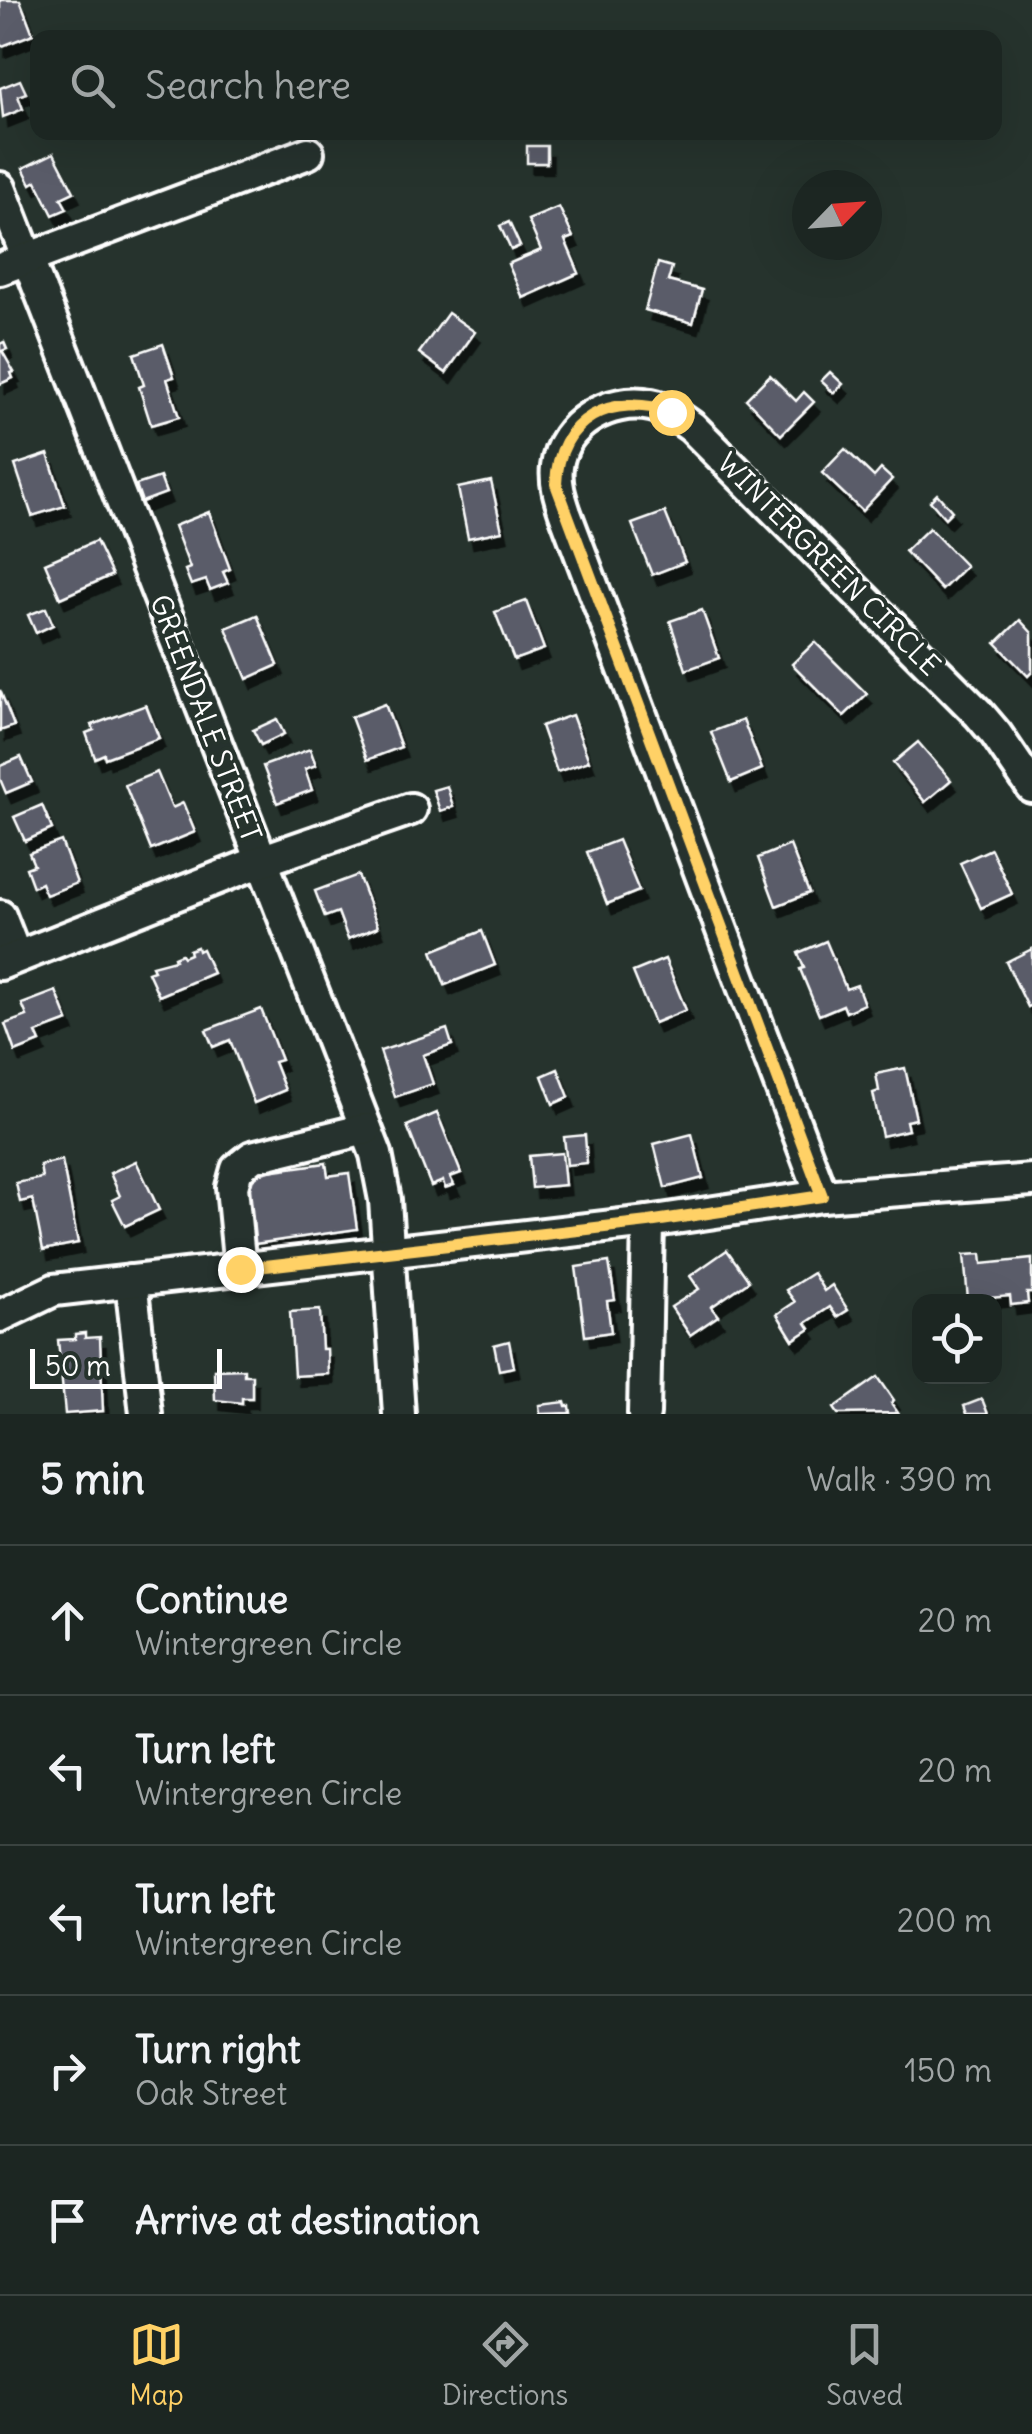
<!DOCTYPE html>
<html lang="en">
<head>
<meta charset="utf-8">
<style>
	:root { --surface:#1c2622; --page:#29322f; --text:#f1f3f6; --muted:#a0a5a5; --line:#3a4340; --accent:#ffd166 }
	body { margin:0; font-family:Delius,sans-serif; background:var(--page); color:var(--text) }
	.controls { position:absolute; right:30px; bottom:30px; display:grid; overflow:hidden; border-radius:20px; box-shadow:0 10px 40px #0002 }
	.controls button { width:90px; height:90px; display:grid; place-items:center; padding:0; border:0; border-bottom:2px solid var(--line); background:var(--surface); color:var(--text); font:50px sans-serif }
	.compass { position:absolute; left:792px; top:170px; width:90px; height:90px; border-radius:50%; background:var(--surface); box-shadow:0 10px 40px #0002; rotate:65deg }
	.scale { position:absolute; left:30px; bottom:25px; width:192px; box-sizing:border-box; padding-left:10px; border:5px solid #fff; border-top:0; font-size:28px; line-height:35px; white-space:nowrap; color:#fff; -webkit-text-stroke:8px #26332d; paint-order:stroke }
	.stop { position:absolute; width:30px; height:30px; margin:-22px; border:8px solid #ffd166; border-radius:50%; background:#fff }
	.stop.end { background:#ffd166; border-color:#fff; box-shadow:0 2px 10px #0008 }
	.list { margin:0; padding:0; list-style:none }
	h2 { display:flex; justify-content:space-between; align-items:center; height:130px; margin:0; padding:0 40px; font-size:42px }
	h2 small { font-size:32px; font-weight:400; color:var(--muted) }
	.list li { display:grid; grid-template-columns:65px 1fr auto; gap:30px; align-items:center; box-sizing:border-box; height:150px; padding:0 40px; border-top:2px solid var(--line) }
	.list b { display:block; font-size:38px; white-space:nowrap }
	.list p { margin:0; font-size:32px; white-space:nowrap; color:var(--muted) }
	.list em { font-size:32px; font-style:normal; color:var(--muted) }
	.icon { flex:none; width:55px; height:55px; fill:none; stroke:currentColor; stroke-width:2; stroke-linecap:round; stroke-linejoin:round }
	.map { position:relative; flex:none; width:1032px; height:1414px; overflow:hidden }
	.search { position:absolute; background:var(--surface); box-shadow:0 10px 40px #0002; left:30px; right:30px; top:30px; height:110px; display:flex; align-items:center; gap:25px; box-sizing:border-box; padding:0 35px; border-radius:20px; color:var(--muted); font-size:38px }
	.sheet { height:880px; background:var(--surface) }
	nav { display:flex; justify-content:space-around; align-items:center; box-sizing:border-box; height:140px; border-top:2px solid var(--line); background:var(--surface); font-size:28px; color:var(--muted) }
	nav a { display:grid; justify-items:center; gap:5px }
	nav .on { color:var(--accent) }
	.map>svg:first-child { display:block }
</style>
</head>
<body>
<div class="map">
<svg width="1032" height="1414" viewBox="0 0 1032 1414">
	<defs>
		<filter id="shadow"><feDropShadow dx="5.5" dy="10" stdDeviation="0" flood-color="#0009"/></filter>
	</defs>
	<rect width="100%" height="100%" fill="#26332d"/>
	<filter id="ink" filterUnits="userSpaceOnUse"><feTurbulence type="fractalNoise" baseFrequency=".01" numOctaves="2"/><feDisplacementMap in="SourceGraphic" scale="20" xChannelSelector="R" yChannelSelector="G"/><feConvolveMatrix kernelMatrix="1 2 1 2 8 2 1 2 1" color-interpolation-filters="sRGB"/></filter>
	<g filter="url(#ink)">
		<g fill="#5a5c69" stroke="#fff" stroke-width="2.5" filter="url(#shadow)">
			<polygon points="0,0 20,0 33,34 0,47"/>
			<polygon points="20,80 26,93 18,96 23,109 3,117 0,88"/>
			<rect x="527" y="146" width="20" height="17"/>
			<polygon points="54,153 74,192 61,198 67,209 53,215 36,181 31,184 23,168"/>
			<polygon points="559,207 573,237 565,240 579,273 523,298 508,264 541,250 528,220"/>
			<polygon points="509,222 520,246 511,250 500,226"/>
			<polygon points="658,263 672,267 668,281 702,290 693,323 645,310"/>
			<polygon points="448,313 475,332 446,373 419,353"/>
			<polygon points="4,342 7,349 2,351 14,372 11,373 13,378 0,384 0,344"/>
			<polygon points="163,344 174,377 167,379 179,417 151,425 139,387 144,385 134,354"/>
			<polygon points="830,372 843,384 834,393 821,381"/>
			<polygon points="770,375 796,401 804,392 814,402 781,435 746,399"/>
			<polygon points="845,449 874,477 881,469 892,479 862,511 822,473"/>
			<polygon points="48,454 65,506 32,516 15,465"/>
			<polygon points="160,477 166,493 142,502 136,485"/>
			<polygon points="491,481 502,531 468,538 458,488"/>
			<polygon points="937,494 952,511 945,518 930,501"/>
			<polygon points="209,512 230,569 223,572 228,583 210,590 206,580 191,585 185,570 190,568 174,526"/>
			<polygon points="665,512 685,562 652,575 632,524"/>
			<polygon points="929,528 966,566 942,590 905,551"/>
			<polygon points="96,541 112,575 60,598 45,563"/>
			<polygon points="526,601 544,649 514,660 495,612"/>
			<polygon points="46,608 53,625 36,633 28,615"/>
			<polygon points="702,610 719,658 686,670 670,621"/>
			<polygon points="257,615 278,665 247,679 226,628"/>
			<polygon points="1020,620 1032,633 1032,672 1028,676 996,643"/>
			<polygon points="815,642 867,694 844,716 792,664"/>
			<polygon points="0,690 14,726 0,731"/>
			<polygon points="385,704 401,747 367,760 351,717"/>
			<polygon points="146,705 159,738 105,758 104,754 95,758 86,733 94,730 92,725"/>
			<polygon points="572,715 589,761 557,772 541,726"/>
			<polygon points="277,719 284,734 261,745 253,730"/>
			<polygon points="743,720 762,769 731,782 711,732"/>
			<polygon points="918,742 951,780 925,802 893,763"/>
			<polygon points="310,749 316,765 305,769 312,790 277,803 263,766"/>
			<polygon points="21,757 32,782 6,793 0,779 0,766"/>
			<polygon points="157,772 172,808 183,803 195,832 151,850 125,785"/>
			<polygon points="447,786 453,807 440,811 433,790"/>
			<polygon points="42,805 52,829 25,841 14,817"/>
			<polygon points="618,840 639,891 607,904 587,852"/>
			<polygon points="61,841 77,883 46,895 41,883 33,887 26,868 34,865 29,853"/>
			<polygon points="790,845 809,893 776,906 758,858"/>
			<polygon points="991,849 1012,894 981,908 960,863"/>
			<polygon points="358,875 378,927 348,939 338,912 325,917 315,891"/>
			<polygon points="482,931 495,965 445,985 432,951"/>
			<polygon points="826,941 846,989 857,985 864,1004 846,1012 843,1005 819,1015 800,969 804,968 798,953"/>
			<polygon points="197,947 198,951 202,949 213,973 159,996 148,972 154,970 152,966 175,960 174,957 181,954 183,957 190,954 189,950"/>
			<polygon points="1032,949 1032,1005 1028,1007 1006,962"/>
			<polygon points="665,959 686,1010 654,1023 633,972"/>
			<polygon points="56,991 68,1021 36,1033 40,1042 15,1052 5,1024 27,1016 22,1004"/>
			<polygon points="261,1009 281,1060 274,1062 285,1090 254,1103 230,1040 213,1047 206,1030"/>
			<polygon points="447,1029 452,1045 423,1055 433,1084 395,1097 380,1051"/>
			<polygon points="905,1068 916,1119 906,1121 908,1130 882,1136 873,1093 879,1091 876,1074"/>
			<polygon points="558,1069 569,1097 553,1104 542,1076"/>
			<polygon points="437,1113 461,1173 450,1177 454,1185 445,1188 443,1181 431,1186 407,1126"/>
			<polygon points="692,1134 703,1178 665,1188 654,1144"/>
			<polygon points="585,1135 587,1163 567,1165 564,1137"/>
			<polygon points="562,1153 565,1185 532,1188 529,1156"/>
			<polygon points="62,1160 78,1243 43,1250 33,1199 20,1202 16,1183 42,1178 40,1165"/>
			<polygon points="136,1161 159,1210 125,1226 112,1200 120,1196 110,1173"/>
			<polygon points="326,1163 328,1176 349,1173 357,1229 255,1244 246,1174"/>
			<polygon points="727,1250 749,1281 711,1307 718,1316 690,1335 671,1307 699,1289 690,1276"/>
			<polygon points="981,1254 982,1264 1032,1259 1032,1293 1027,1293 1028,1303 1011,1305 1010,1296 968,1300 964,1255"/>
			<polygon points="609,1262 615,1300 607,1301 611,1332 585,1336 576,1267"/>
			<polygon points="813,1273 824,1291 832,1285 848,1310 837,1317 830,1307 806,1323 810,1329 793,1340 777,1314 795,1302 786,1290"/>
			<polygon points="320,1310 322,1349 327,1349 328,1374 294,1376 290,1312"/>
			<polygon points="85,1333 85,1338 100,1337 103,1411 65,1414 58,1340 75,1339 75,1334"/>
			<polygon points="509,1341 514,1367 499,1370 494,1345"/>
			<polygon points="244,1369 244,1375 252,1375 252,1398 242,1398 242,1403 215,1400 214,1370"/>
			<polygon points="878,1377 894,1400 891,1403 898,1413 838,1414 834,1408"/>
			<polygon points="982,1399 988,1414 967,1414 964,1406"/>
			<polygon points="565,1402 566,1406 570,1406 571,1413 540,1414 539,1405"/>
		</g>
		<g fill="none" stroke-linecap="round" stroke-linejoin="round">
			<g stroke="#fff" stroke-width="38">
				<g id="minor">
					<polyline points="0,188 376,1154 385,1200 399,1414"/>
					<polyline points="0,269 308,153"/>
					<polyline points="0,916 16,957"/>
					<polyline points="0,964 261,861 411,809"/>
					<path d="M822,1196L565,513C560,498 555,483 557,467C562,424 609,397 651,405C667,408 679,418 692,427L979,714L996,734L1032,787"/>
					<polyline points="240,1269 232,1187 237,1169 252,1157 366,1129"/>
					<polyline points="131,1281 146,1414"/>
					<polyline points="0,1316 54,1290 648,1222 822,1196 1032,1180"/>
					<polyline points="644,1414 648,1222"/>
				</g>
			</g>
			<use href="#minor" stroke="#26332d" stroke-width="30"/>
		</g>
	</g>
	<g fill="none" stroke-linecap="round" stroke-linejoin="round" filter="url(#ink)">
		<path stroke="#ffd166" stroke-width="12" d="M240,1269L648,1222L822,1196L556,484C558,418 612,392 671,412"/>
	</g>
	<g text-anchor="middle" stroke-width="8" stroke-linejoin="round" paint-order="stroke">
		<g font-size="28" fill="#fff" stroke="#26332d">
			<text transform="translate(829 564) rotate(45)" y="10">WINTERGREEN CIRCLE</text>
			<text transform="translate(206 718) rotate(69)" y="10">GREENDALE STREET</text>
		</g>
	</g>
</svg>
<div class="controls">
<button><svg class="icon" aria-label="locate" viewBox="0 0 24 24"><circle cx="12" cy="12" r="6"/><path d="M12 2v4M12 18v4M2 12h4M18 12h4"/></svg></button>
</div>
<svg class="compass" viewBox="-18 -18 36 36"><path d="M0-13l5 13h-10z" fill="#e53935"/><path d="M0 13l5-13h-10z" fill="#a0a5a5"/></svg>
<div class="scale">50 m</div>
<div class="stop" style="left:671px;top:412px"></div>
<div class="stop end" style="left:240px;top:1269px"></div>
<div class="search"><svg class="icon" aria-label="search" viewBox="0 0 24 24"><circle cx="10" cy="10" r="6"/><path d="M15 15l6 6"/></svg>Search here</div>
</div>
<section class="sheet">
<h2>5 min<small>Walk · 390 m</small></h2>
<ul class="list">
<li><svg class="icon" aria-label="ahead" viewBox="0 0 24 24"><path d="M12 20V5M6 11l6-6 6 6"/></svg><div><b>Continue</b><p>Wintergreen Circle</p></div><em>20 m</em></li>
<li><svg class="icon" aria-label="left" viewBox="0 0 24 24"><path d="M17 20v-9H6M10 6l-5 5 5 5"/></svg><div><b>Turn left</b><p>Wintergreen Circle</p></div><em>20 m</em></li>
<li><svg class="icon" aria-label="left" viewBox="0 0 24 24"><path d="M17 20v-9H6M10 6l-5 5 5 5"/></svg><div><b>Turn left</b><p>Wintergreen Circle</p></div><em>200 m</em></li>
<li><svg class="icon" aria-label="right" viewBox="0 0 24 24"><path d="M7 20v-9h11M14 6l5 5-5 5"/></svg><div><b>Turn right</b><p>Oak Street</p></div><em>150 m</em></li>
<li><svg class="icon" aria-label="arrive" viewBox="0 0 24 24"><path d="M6 21V4h12l-3 4 3 4H6"/></svg><div><b>Arrive at destination</b></div></li>
</ul>
</section>
<nav>
<a class="on"><svg class="icon" aria-label="map" viewBox="0 0 24 24"><path d="M3 6l6-2 6 2 6-2v14l-6 2-6-2-6 2zM9 4v14M15 6v14"/></svg>Map</a>
<a><svg class="icon" aria-label="directions" viewBox="0 0 24 24"><path d="M12 3l9 9-9 9-9-9zM9 14v-3h6M13 9l2 2-2 2"/></svg>Directions</a>
<a><svg class="icon" aria-label="saved" viewBox="0 0 24 24"><path d="M7 4h10v16l-5-4-5 4z"/></svg>Saved</a>
</nav>
</body>
</html>
